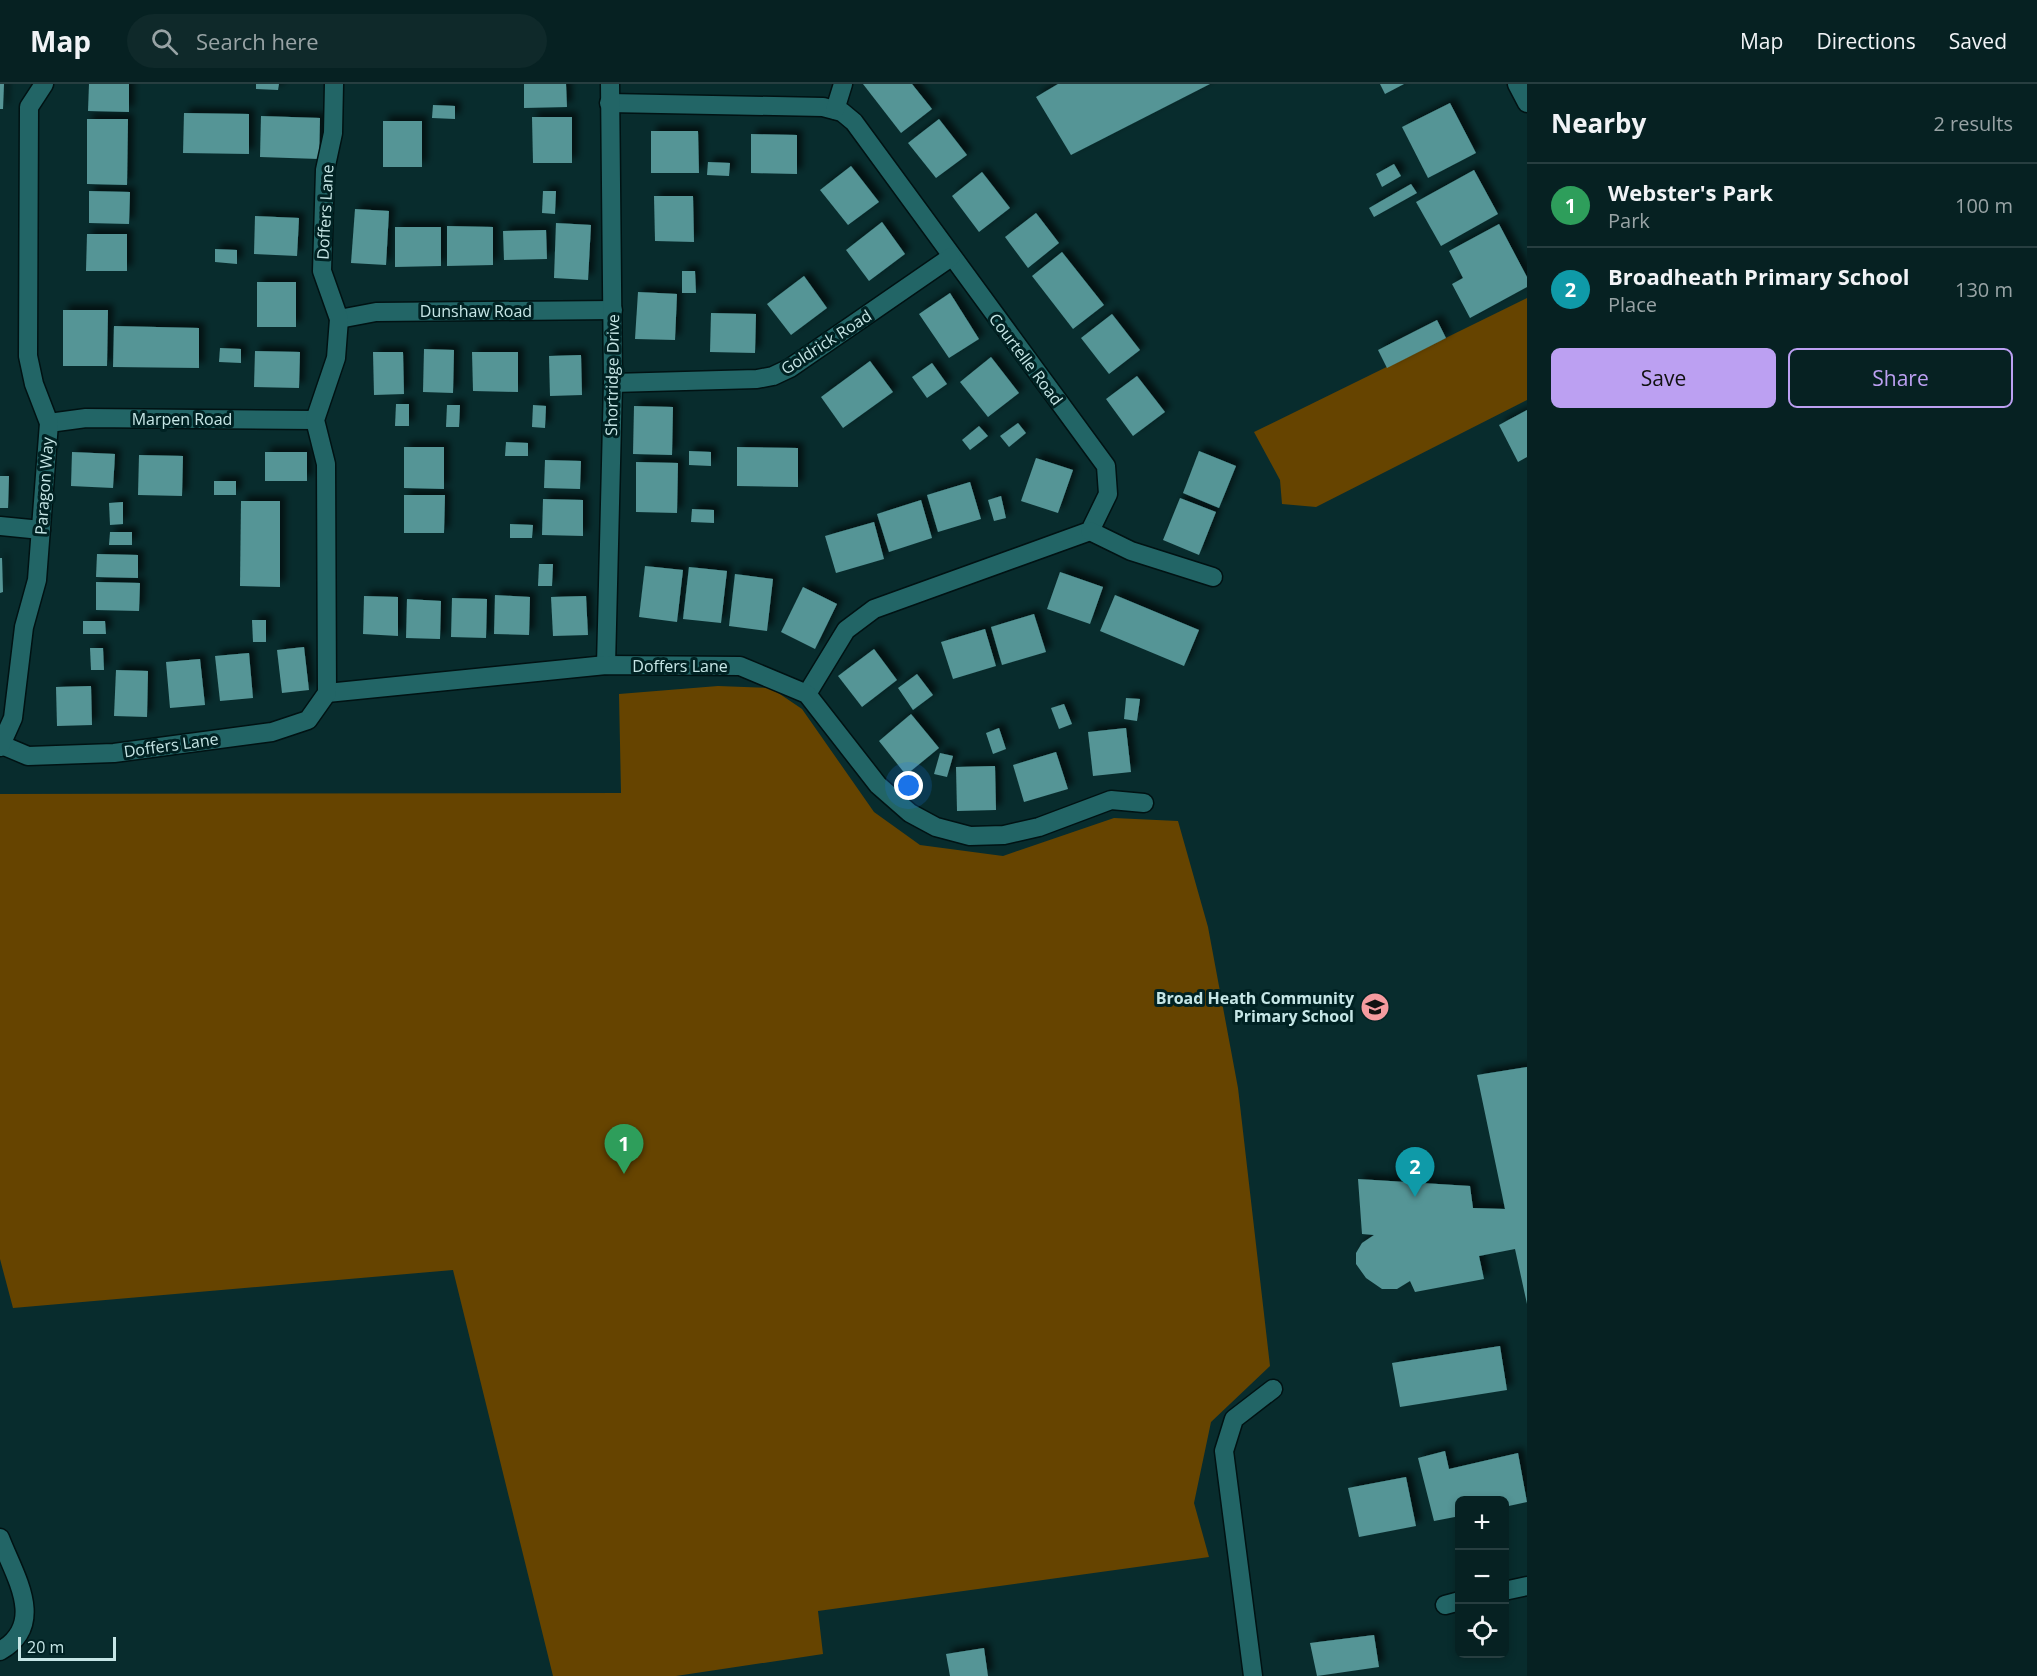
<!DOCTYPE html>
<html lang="en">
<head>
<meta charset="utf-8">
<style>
	:root { --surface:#062122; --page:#0f292a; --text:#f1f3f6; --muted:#98a3a5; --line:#273e40; --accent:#bca0f2 }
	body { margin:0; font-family:"Open Sans",sans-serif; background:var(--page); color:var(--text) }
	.controls { position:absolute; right:18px; bottom:18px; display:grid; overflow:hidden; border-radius:9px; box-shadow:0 3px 9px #0003 }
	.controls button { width:54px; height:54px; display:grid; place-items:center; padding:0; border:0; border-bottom:2px solid var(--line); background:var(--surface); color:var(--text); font:30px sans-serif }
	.scale { position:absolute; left:18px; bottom:15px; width:98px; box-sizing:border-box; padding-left:6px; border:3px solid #c6e6e6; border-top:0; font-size:16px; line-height:21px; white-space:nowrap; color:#c6e6e6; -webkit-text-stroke:4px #002223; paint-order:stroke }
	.you { position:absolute; left:909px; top:702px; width:21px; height:21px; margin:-15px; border:4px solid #fff; border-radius:50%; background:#1a73e8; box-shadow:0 0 0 9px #1a73e833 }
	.badge { display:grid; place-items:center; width:39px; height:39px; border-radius:50%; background:var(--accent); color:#fff; font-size:20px; font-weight:700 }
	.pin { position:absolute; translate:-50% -50px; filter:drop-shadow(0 2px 3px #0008) }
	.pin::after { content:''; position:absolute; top:32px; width:21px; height:18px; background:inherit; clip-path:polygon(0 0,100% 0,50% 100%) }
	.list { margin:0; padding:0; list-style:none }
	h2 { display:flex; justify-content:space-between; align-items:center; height:78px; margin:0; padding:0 24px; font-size:26px }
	h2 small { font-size:20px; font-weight:400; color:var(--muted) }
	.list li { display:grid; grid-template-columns:39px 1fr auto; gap:18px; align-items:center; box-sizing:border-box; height:84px; padding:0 24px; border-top:2px solid var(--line) }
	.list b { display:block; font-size:22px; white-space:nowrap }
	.list p { margin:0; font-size:20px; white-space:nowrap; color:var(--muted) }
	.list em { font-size:20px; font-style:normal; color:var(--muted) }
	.actions { display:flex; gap:12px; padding:18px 24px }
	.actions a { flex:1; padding:14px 0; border:2px solid var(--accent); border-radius:9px; text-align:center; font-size:21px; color:var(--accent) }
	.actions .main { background:var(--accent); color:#111 }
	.icon { flex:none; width:33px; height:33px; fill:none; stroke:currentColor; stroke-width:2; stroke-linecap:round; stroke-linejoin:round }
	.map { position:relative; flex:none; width:1527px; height:1592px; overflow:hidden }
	header { display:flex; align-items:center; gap:36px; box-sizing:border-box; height:84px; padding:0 30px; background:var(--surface); border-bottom:2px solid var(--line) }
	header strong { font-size:28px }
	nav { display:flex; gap:33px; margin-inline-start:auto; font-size:21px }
	.search { width:420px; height:54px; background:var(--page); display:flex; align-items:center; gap:15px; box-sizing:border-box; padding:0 21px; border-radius:33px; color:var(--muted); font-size:22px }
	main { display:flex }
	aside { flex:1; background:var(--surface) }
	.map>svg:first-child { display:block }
</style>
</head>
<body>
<header>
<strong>Map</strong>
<div class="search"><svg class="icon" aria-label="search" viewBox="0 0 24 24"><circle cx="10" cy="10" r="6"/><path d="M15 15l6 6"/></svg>Search here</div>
<nav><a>Map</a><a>Directions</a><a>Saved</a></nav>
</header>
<main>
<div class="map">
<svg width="1527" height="1592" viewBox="0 0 1527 1592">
	<defs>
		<filter id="shadow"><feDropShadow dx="5.5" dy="-5.5" stdDeviation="3" flood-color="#0009"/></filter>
	</defs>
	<rect width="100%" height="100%" fill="#082c2d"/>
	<g fill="#640">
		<polygon points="1527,214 1527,316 1316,423 1282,420 1280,396 1254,348"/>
		<polygon points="718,602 771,604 802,625 874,728 920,761 1003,772 1114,734 1178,737 1208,843 1238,1004 1270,1282 1211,1338 1194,1419 1209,1473 818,1527 823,1570 676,1592 553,1592 453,1186 13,1224 0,1175 0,710 621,709 619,610"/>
	</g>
	<g fill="#559596" filter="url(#shadow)">
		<polygon points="0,0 4,0 3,25 0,25"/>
		<polygon points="89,0 129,0 129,28 88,27"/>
		<polygon points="256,0 279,0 278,6 256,5"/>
		<polygon points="524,0 566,0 567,23 524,24"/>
		<polygon points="863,0 912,0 932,25 901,49"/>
		<polygon points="1058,0 1210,0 1071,71 1036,13"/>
		<polygon points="1380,0 1404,0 1385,10"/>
		<polygon points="1450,19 1476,69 1428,94 1402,43"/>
		<polygon points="433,21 455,22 455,35 432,34"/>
		<polygon points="184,29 249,30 249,70 183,69"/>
		<polygon points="261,32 320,34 319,75 260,73"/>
		<polygon points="532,33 572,33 572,79 533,79"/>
		<polygon points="87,35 128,35 127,101 87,100"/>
		<polygon points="939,35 967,71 936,94 908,59"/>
		<rect x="383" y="37" width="39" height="46"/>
		<polygon points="651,47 698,47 699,89 651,89"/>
		<polygon points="751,50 797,51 797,90 751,89"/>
		<polygon points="708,78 730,79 729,92 707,91"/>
		<polygon points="1394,80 1401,92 1382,103 1376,90"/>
		<polygon points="851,82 879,118 848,141 820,106"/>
		<polygon points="1474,86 1498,130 1441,162 1416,118"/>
		<polygon points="982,88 1010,124 979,148 952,112"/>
		<polygon points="1411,100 1417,109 1374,133 1369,124"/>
		<polygon points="89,107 130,108 129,140 89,139"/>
		<polygon points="543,107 556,107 555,130 542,129"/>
		<polygon points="654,112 693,112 694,158 655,157"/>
		<polygon points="355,125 389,127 386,181 351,179"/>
		<polygon points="1036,129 1059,159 1028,184 1005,153"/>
		<polygon points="255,132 299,134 297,172 254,170"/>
		<polygon points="882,138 905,170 869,197 846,166"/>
		<polygon points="556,139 591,141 588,196 554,194"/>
		<polygon points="1499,140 1527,193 1527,203 1470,234 1452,200 1463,194 1449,167"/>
		<polygon points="447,142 493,143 493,181 447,182"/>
		<polygon points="395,143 441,143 441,182 395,183"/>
		<polygon points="546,146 547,175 504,176 503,147"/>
		<polygon points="87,150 127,150 127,187 86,187"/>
		<polygon points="215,165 237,166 237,180 215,178"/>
		<polygon points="1062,168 1104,221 1073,245 1032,192"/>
		<polygon points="682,187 695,187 696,209 682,209"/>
		<polygon points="804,192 827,224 791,251 767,220"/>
		<rect x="257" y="198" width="39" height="45"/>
		<polygon points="638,208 677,210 675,256 635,255"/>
		<polygon points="950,209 979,255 949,274 919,230"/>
		<polygon points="63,226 108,226 107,282 63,282"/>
		<polygon points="711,229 756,230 755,269 710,268"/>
		<polygon points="1112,230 1140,266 1109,290 1081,254"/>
		<polygon points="1437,236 1446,254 1387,284 1378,266"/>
		<polygon points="114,242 199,244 199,284 113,283"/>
		<polygon points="220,264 241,265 241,279 219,278"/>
		<polygon points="424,265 454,266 453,309 423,308"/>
		<polygon points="255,267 300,268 299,304 254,303"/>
		<polygon points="373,268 403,268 404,310 374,311"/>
		<polygon points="472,268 518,268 518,308 473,307"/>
		<polygon points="581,271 582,311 550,312 549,272"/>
		<polygon points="991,273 1019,309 988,333 960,298"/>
		<polygon points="870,277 893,308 843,344 821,313"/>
		<polygon points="932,279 947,300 927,314 912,293"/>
		<polygon points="1137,292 1165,328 1133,352 1106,315"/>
		<polygon points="396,320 409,320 409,342 395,342"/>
		<polygon points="447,321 460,321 459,343 446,343"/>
		<polygon points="533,321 546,322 545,344 532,343"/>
		<polygon points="634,322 673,323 672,371 633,370"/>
		<polygon points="1527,326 1527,373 1518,378 1499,341"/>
		<polygon points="1018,339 1026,349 1009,363 1000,352"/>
		<polygon points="979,342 988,352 970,366 962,356"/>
		<polygon points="506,358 528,359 528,372 505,372"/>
		<polygon points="404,363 444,363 444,405 404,404"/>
		<polygon points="737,363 798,364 798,403 737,402"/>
		<polygon points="689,367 711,368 711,382 689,381"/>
		<polygon points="1199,367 1236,382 1219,424 1183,409"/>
		<polygon points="72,368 115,370 113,404 71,402"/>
		<rect x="265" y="368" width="42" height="29"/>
		<polygon points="139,371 183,372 182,412 138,411"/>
		<polygon points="1036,374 1073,386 1058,429 1021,417"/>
		<polygon points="545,376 581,377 580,405 544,404"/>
		<polygon points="636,378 678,379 677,429 636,428"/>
		<polygon points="0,392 9,392 8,424 0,424"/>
		<rect x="214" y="397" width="22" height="14"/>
		<polygon points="970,398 981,435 938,448 927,411"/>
		<polygon points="404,411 445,411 444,449 404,449"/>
		<polygon points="1001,412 1006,434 994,437 988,416"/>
		<polygon points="1180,414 1216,428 1199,471 1163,456"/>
		<polygon points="543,415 583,416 583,452 542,451"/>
		<polygon points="921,416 932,454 889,468 877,430"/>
		<polygon points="241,417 280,417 280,503 240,502"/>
		<polygon points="123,418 123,440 110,441 109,419"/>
		<polygon points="692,425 714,426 714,439 691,438"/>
		<polygon points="874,438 884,475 836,489 825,452"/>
		<polygon points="510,440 533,441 532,454 510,454"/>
		<polygon points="110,448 132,448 132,461 109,461"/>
		<polygon points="97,470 138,471 138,494 96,493"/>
		<polygon points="0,474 2,474 3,508 0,509"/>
		<polygon points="539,480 553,480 552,502 538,502"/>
		<polygon points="645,482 683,486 677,538 639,533"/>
		<polygon points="689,483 727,487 721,539 683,535"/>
		<polygon points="1060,488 1103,503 1090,540 1047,525"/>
		<polygon points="735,490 773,495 767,547 729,542"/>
		<polygon points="96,498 140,499 139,527 96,526"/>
		<polygon points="803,503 837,520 815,565 781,548"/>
		<polygon points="495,511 530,513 529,551 494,550"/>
		<polygon points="1115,511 1199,546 1184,582 1100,547"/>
		<polygon points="364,512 398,513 398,552 363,550"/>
		<polygon points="586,512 588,551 553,552 551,513"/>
		<polygon points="452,514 487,515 486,554 451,553"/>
		<polygon points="407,515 441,517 440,555 406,554"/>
		<polygon points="1034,530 1046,568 1002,581 991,543"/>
		<polygon points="252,536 266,536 266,558 253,558"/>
		<polygon points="83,537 105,537 106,550 83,550"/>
		<polygon points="985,545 996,582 953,595 941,558"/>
		<polygon points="304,563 309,606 282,609 277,566"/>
		<polygon points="90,564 103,564 104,586 91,586"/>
		<polygon points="874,565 897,596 862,623 838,592"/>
		<polygon points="249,569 253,614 220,617 215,572"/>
		<polygon points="200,575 205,621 170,624 166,578"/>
		<polygon points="116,586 148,587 147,633 114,632"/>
		<polygon points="917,590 933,611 913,626 898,604"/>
		<polygon points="91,602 92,641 57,642 56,603"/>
		<polygon points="1126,614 1140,615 1137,637 1124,635"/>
		<polygon points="1064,620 1072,640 1059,645 1051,624"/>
		<polygon points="911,630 939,664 906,691 879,657"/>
		<polygon points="999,644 1006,665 993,670 986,649"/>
		<polygon points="1126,644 1131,688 1093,692 1088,648"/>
		<polygon points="1056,668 1068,705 1024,718 1013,681"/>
		<polygon points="940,669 953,672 947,693 934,690"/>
		<polygon points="995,682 996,726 957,727 956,683"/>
		<polygon points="1527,983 1527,1220 1515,1165 1479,1172 1484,1195 1415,1208 1410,1197 1397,1205 1382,1205 1366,1194 1356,1180 1356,1169 1362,1159 1374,1151 1362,1150 1358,1095 1470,1102 1473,1124 1505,1125 1477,991"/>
		<polygon points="1500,1262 1507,1306 1400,1323 1392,1279"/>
		<polygon points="1445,1367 1449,1385 1518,1369 1527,1418 1504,1423 1504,1416 1460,1416 1460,1432 1434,1437 1418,1374"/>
		<polygon points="1406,1393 1416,1442 1359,1453 1348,1404"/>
		<polygon points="1374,1551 1379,1583 1317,1592 1310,1559"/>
		<polygon points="984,1564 988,1592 950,1592 946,1570"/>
	</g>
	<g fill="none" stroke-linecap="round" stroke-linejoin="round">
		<g stroke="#011213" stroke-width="21">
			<g id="minor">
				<polyline points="1517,0 1527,19"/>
				<polyline points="609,19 823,23 842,28 854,38 1106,382 1108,410 1090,447 874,525 846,546 807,610"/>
				<polyline points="835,26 843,0"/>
				<polyline points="339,235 376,228 613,226"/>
				<polyline points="613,299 757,295 773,292 790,284 951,173"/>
				<polyline points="49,339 86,334 315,336"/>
				<polyline points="0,442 41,446"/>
				<polyline points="1090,447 1131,467 1213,493"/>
				<polyline points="606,581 613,299 610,0"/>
				<polyline points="327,609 606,581 740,582 807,610 878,701 910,729 936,743 970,752 1004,751 1039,743 1111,716 1144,719"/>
				<polyline points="2,661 28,672 114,669 272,648 308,636 327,609 326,380 315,336 336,274 339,235 322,187 325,86 333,49 334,0"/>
				<polyline points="0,663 13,634 24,543 37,496 49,339 34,300 28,272 29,23 44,0"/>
				<path d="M0,1454C15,1493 47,1540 0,1567"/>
				<polyline points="1504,1507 1527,1502"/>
				<polyline points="1445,1521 1460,1517"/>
				<polyline points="1253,1592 1224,1367 1234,1335 1273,1305"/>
			</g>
		</g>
		<use href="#minor" stroke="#226566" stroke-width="18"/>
	</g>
	<defs>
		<g id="school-disc" transform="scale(1.5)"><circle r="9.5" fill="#f49b9f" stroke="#002223"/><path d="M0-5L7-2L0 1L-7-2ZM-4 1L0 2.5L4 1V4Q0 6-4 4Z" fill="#111"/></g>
	</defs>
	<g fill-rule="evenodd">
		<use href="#school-disc" x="1375" y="923"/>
	</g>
	<g text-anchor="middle" stroke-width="6" stroke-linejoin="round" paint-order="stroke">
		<g font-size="16" fill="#c6e6e6" stroke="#002223">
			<text transform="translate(325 128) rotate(-87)" y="6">Doffers Lane</text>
			<text x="476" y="233">Dunshaw Road</text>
			<text transform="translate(826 258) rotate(-33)" y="6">Goldrick Road</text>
			<text transform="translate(1026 275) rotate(53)" y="6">Courtelle Road</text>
			<text transform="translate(612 291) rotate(-89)" y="6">Shortridge Drive</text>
			<text x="182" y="341">Marpen Road</text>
			<text transform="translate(44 402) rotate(-86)" y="6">Paragon Way</text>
			<text x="680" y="588">Doffers Lane</text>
			<text transform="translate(171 661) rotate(-8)" y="6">Doffers Lane</text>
		</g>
		<g font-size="16" font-weight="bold" fill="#c6e6e6" stroke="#002223" text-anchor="end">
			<text x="1354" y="920">Broad Heath Community<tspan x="1354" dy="18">Primary School</tspan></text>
		</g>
	</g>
</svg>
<div class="controls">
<button>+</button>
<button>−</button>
<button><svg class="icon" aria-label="locate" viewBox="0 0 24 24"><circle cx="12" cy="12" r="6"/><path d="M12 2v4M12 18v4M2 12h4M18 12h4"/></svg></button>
</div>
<div class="scale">20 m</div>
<div class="you"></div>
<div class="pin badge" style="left:624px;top:1090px;background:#2e9e5b">1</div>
<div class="pin badge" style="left:1415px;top:1113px;background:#0f9aa8">2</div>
</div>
<aside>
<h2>Nearby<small>2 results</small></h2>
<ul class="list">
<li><span class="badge" style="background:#2e9e5b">1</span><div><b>Webster's Park</b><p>Park</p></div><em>100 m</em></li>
<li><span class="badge" style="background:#0f9aa8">2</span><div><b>Broadheath Primary School</b><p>Place</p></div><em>130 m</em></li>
</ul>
<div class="actions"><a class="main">Save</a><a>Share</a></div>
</aside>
</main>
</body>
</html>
